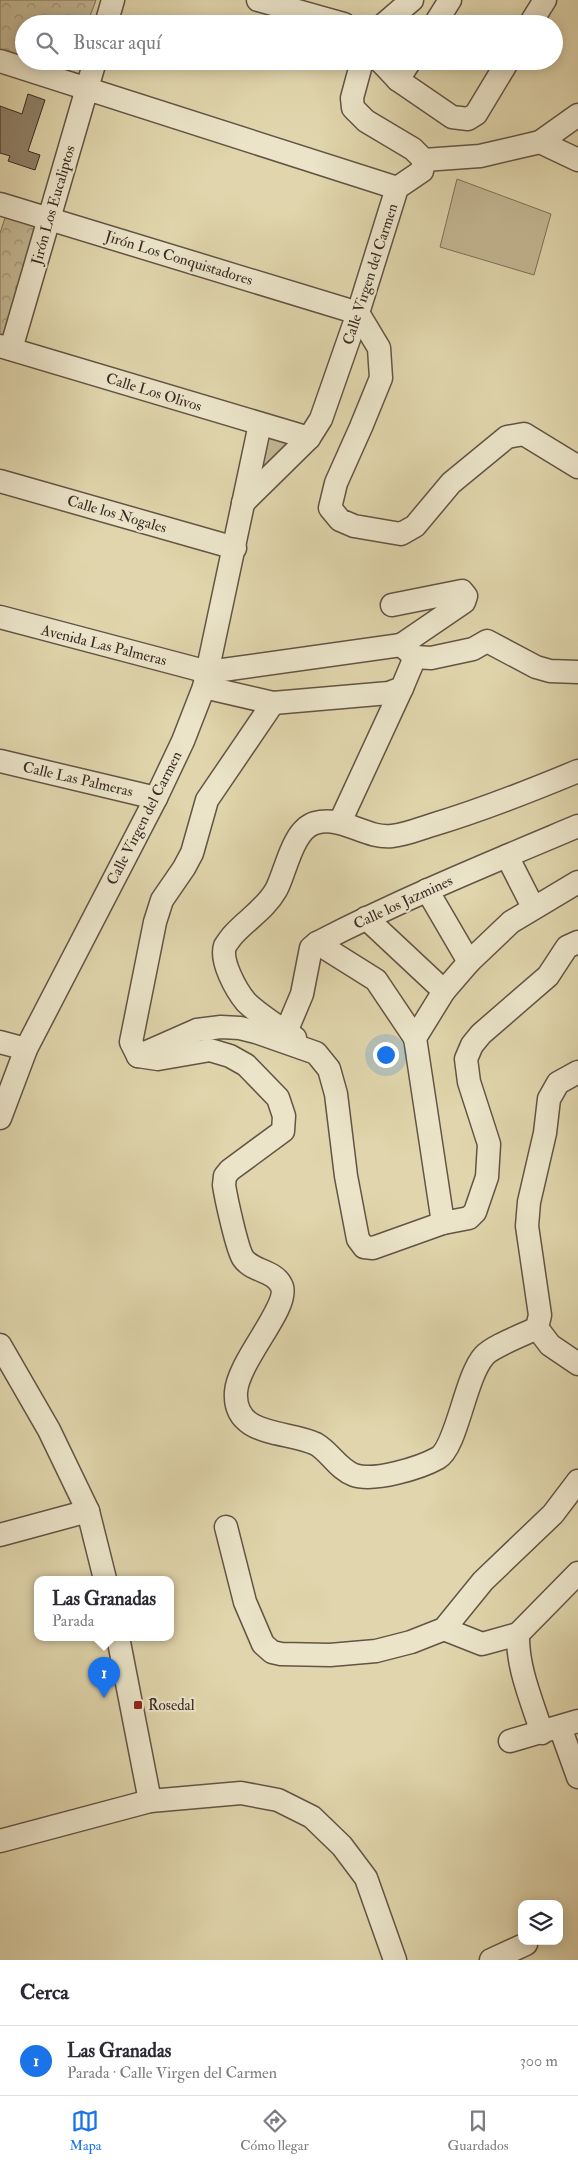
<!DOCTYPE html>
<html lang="es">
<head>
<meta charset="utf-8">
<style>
	:root { --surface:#fff; --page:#f7f7f7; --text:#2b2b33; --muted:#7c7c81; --line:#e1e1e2; --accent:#1a73e8 }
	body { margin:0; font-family:"IM FELL Double Pica",serif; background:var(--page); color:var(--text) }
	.controls { position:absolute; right:15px; bottom:15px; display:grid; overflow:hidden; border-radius:10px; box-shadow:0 2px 12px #0003 }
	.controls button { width:45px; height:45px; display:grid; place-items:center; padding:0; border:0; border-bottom:1px solid var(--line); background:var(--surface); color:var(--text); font:25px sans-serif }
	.you { position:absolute; left:385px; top:1054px; width:18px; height:18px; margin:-12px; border:4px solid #fff; border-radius:50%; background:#1a73e8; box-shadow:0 0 0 8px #1a73e833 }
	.badge { display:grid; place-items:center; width:32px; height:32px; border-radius:50%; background:var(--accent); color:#fff; font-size:16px; font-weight:700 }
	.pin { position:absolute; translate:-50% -41px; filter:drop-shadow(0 1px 2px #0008) }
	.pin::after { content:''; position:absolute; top:26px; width:18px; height:15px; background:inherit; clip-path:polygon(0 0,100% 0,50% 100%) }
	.popup { position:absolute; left:34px; top:1576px; width:140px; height:65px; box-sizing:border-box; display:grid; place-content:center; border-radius:10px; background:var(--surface); filter:drop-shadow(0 1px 4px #0005); font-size:16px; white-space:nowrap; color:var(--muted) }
	.popup b { font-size:19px; color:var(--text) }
	.popup::after { content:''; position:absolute; left:50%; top:100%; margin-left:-10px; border:10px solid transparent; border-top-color:var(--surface) }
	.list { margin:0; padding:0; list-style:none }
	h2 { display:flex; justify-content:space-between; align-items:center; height:65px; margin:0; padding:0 20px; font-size:21px }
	h2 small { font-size:16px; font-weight:400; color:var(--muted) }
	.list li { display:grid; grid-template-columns:32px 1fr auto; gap:15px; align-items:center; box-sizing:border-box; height:70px; padding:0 20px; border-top:1px solid var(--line) }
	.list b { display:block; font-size:19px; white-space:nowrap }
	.list p { margin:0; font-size:16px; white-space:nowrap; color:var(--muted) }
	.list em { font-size:16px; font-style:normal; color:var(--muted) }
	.icon { flex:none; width:28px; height:28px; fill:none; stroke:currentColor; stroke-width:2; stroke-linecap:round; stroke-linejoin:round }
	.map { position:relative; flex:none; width:578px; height:1960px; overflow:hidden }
	.search { position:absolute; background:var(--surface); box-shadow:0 2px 12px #0003; left:15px; right:15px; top:15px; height:55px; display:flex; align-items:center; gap:12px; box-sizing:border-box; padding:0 18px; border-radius:28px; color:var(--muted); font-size:19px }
	.sheet { height:135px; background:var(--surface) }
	nav { display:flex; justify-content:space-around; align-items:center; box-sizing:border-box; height:70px; border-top:1px solid var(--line); background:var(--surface); font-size:14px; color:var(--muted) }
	nav a { display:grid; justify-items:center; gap:2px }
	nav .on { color:var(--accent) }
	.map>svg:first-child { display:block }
</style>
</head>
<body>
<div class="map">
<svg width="578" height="1960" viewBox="0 0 578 1960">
	<defs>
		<pattern id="park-crowns" width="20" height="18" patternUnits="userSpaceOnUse" patternTransform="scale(1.25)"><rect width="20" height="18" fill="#c4b895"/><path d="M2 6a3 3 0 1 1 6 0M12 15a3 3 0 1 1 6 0" fill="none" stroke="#a09679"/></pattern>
	</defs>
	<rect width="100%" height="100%" fill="#e0d5ac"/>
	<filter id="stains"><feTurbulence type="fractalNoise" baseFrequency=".004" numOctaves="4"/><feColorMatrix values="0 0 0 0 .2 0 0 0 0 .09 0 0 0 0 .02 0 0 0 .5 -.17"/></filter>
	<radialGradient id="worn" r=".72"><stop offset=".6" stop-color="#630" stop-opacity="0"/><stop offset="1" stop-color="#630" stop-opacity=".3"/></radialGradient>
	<g fill="#c4b895" stroke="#7e705c">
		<polygon points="457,179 551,214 534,275 440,247"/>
		<polygon points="268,437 288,444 258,480"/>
	</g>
	<g fill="url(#park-crowns)" stroke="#7e705c">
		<polygon points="0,0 96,0 87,24 24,24 24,58 0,50"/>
		<polygon points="32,61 73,61 69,71 66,73"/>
		<polygon points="6,215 42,227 3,342 0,341 0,233"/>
	</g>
	<polygon fill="#90826a" stroke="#392923" points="28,94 45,100 28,151 40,155 35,170 8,161 10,156 0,153 0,106 22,114"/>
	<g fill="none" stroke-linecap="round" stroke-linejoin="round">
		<g stroke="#635445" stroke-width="25">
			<g id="minor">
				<polyline points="258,0 344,24"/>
				<polyline points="106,24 113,0"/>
				<polyline points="384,24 412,0"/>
				<polyline points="435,24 450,0"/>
				<polyline points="530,24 545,0"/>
				<polyline points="0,61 397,188"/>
				<polyline points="380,61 398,80 452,117 468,119 476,114 508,61"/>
				<polyline points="398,80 410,61"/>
				<polyline points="540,142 578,115"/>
				<polyline points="424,160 480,156 540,142 578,160"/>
				<polyline points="0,204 358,313 379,348 381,378 361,427 336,483 330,508 340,520 354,526 401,534 415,526 451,483 507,437 524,434 578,467"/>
				<polyline points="0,346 309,438"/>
				<polyline points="11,349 95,61"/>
				<polyline points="0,481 235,548"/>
				<polyline points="243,503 309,438 321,419 358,313 397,188 422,171 424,160 413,149 366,121 353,108 352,98 362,61"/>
				<polyline points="392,605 462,591 466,596 464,602 401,645"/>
				<polyline points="0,617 208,672 401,645 415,657"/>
				<polyline points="204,687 273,703 389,693 402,688 415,657 431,658 473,649 487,641 536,667 550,671 578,672"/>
				<path d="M273,703L207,800L192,853L184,868L162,900L155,922L131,1042L138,1056L158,1059L210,1050L230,1056L246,1065L278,1098L284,1116L283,1131L230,1170L225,1176L224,1185C226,1198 237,1249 243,1258C252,1272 276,1270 282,1287C289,1308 238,1361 236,1392C233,1438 288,1430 316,1444C330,1452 338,1469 354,1475C374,1482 420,1468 438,1458C457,1447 465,1377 484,1356C491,1347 525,1334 537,1328L540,1315L527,1226L529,1202L545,1133L549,1099L558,1083L578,1072"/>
				<polyline points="0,761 156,798"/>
				<polyline points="340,822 402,688"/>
				<polyline points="507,856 533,907"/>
				<polyline points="427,890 469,962"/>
				<polyline points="366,918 444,991"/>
				<polyline points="317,943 376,980 415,1038"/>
				<path d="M286,1032L302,994L311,948L317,943C402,899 490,863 578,826"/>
				<path d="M295,1038C280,1028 258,1014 246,1002C236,990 220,961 225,946C227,943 231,937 234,934C248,919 266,908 276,890C286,872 292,830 315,823C343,815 365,839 392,836C405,835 419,829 432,825C482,810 530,791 578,771"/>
				<polyline points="0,1042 26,1049"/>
				<polyline points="138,1056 197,1030 221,1027 240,1028 256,1032 316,1053 329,1069 336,1094 346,1176 358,1239 364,1247 373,1248 443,1223 469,1218 475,1212 487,1177 489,1144 469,1082 466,1059 472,1045 481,1034 548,976 567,947 578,942"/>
				<polyline points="0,1118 26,1049 156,798 183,741 204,687 260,424"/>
				<polyline points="443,1223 415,1038 444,991 469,962 511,922 578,882"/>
				<polyline points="537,1328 550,1345 578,1364"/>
				<polyline points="0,1345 49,1430 88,1511 105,1579"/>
				<polyline points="226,1527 245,1602 263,1644 272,1652 281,1654 330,1655 376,1651 411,1642 444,1629 483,1581 553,1514 578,1481"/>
				<polyline points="0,1535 88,1511"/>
				<polyline points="444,1629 482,1644 518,1634"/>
				<polyline points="118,1637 150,1801"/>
				<polyline points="560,1727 578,1777"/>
				<path d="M542,1733C532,1701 517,1668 518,1634L578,1573"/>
				<polyline points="510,1741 578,1721"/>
				<polyline points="0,1841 150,1801 241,1793 278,1800 312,1817 342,1846 366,1878 395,1960"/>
				<polyline points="491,1960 526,1944"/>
			</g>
		</g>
		<use href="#minor" stroke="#ebe4c9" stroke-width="22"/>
	</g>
	<rect fill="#8f2418" stroke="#ebe4c9" stroke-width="2" x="133" y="1700" width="10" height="10" rx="2.5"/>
	<g text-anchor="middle" stroke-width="4.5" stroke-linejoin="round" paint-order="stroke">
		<g font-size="15" fill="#392923" stroke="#ebe4c9">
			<text transform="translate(53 205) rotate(-74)" y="5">Jirón Los Eucaliptos</text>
			<text transform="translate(179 258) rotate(17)" y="5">Jirón Los Conquistadores</text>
			<text transform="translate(370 274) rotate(-72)" y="5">Calle Virgen del Carmen</text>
			<text transform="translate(154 392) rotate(17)" y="5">Calle Los Olivos</text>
			<text transform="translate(117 514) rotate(16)" y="5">Calle los Nogales</text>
			<text transform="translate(104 645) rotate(14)" y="5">Avenida Las Palmeras</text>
			<text transform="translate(78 779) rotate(13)" y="5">Calle Las Palmeras</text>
			<text transform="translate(144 818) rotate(-63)" y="5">Calle Virgen del Carmen</text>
			<text transform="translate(403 902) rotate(-25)" y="5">Calle los Jazmines</text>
		</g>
		<g font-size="15" fill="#392923" stroke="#ebe4c9" text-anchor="start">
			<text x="148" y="1710">Rosedal</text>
		</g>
	</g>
	<rect width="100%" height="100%" filter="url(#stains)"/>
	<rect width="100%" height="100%" fill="url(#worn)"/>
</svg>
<div class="controls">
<button><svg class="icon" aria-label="layers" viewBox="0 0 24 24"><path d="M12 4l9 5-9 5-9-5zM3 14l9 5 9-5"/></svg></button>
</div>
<div class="you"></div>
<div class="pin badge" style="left:104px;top:1698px">1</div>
<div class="popup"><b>Las Granadas</b>Parada</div>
<div class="search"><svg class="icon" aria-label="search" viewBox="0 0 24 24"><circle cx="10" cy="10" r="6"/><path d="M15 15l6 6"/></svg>Buscar aquí</div>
</div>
<section class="sheet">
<h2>Cerca<small></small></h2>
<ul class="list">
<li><span class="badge">1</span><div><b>Las Granadas</b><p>Parada · Calle Virgen del Carmen</p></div><em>300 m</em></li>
</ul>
</section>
<nav>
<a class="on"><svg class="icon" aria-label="map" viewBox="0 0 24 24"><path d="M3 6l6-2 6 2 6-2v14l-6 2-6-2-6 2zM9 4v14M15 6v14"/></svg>Mapa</a>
<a><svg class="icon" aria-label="directions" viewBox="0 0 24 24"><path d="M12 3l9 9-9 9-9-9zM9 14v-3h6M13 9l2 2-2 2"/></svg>Cómo llegar</a>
<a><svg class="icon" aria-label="saved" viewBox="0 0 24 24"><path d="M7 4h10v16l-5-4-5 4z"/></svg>Guardados</a>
</nav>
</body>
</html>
